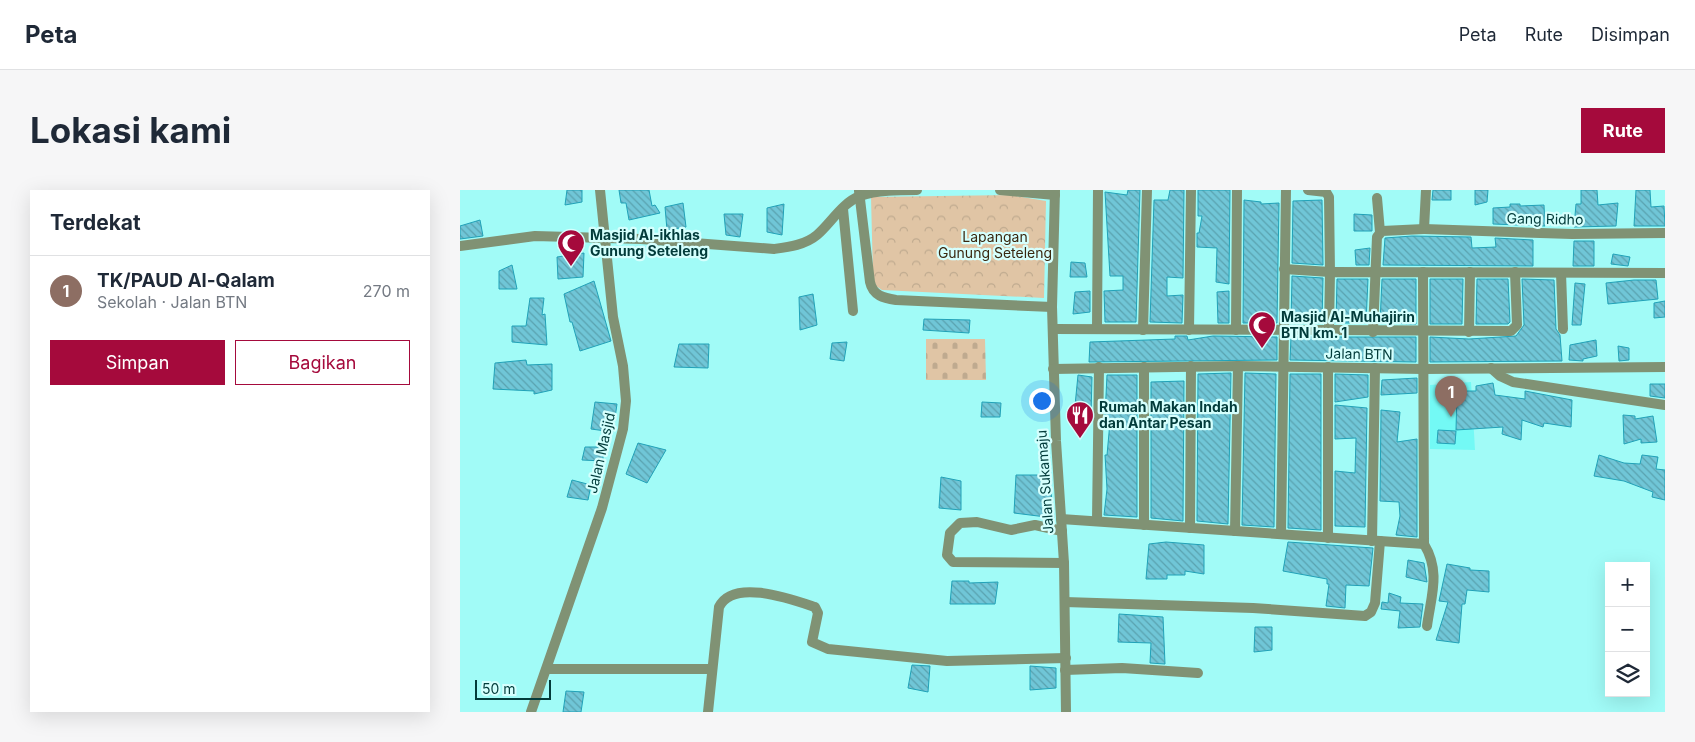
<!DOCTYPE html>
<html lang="id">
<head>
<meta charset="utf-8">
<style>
	:root { --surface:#fff; --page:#f6f6f7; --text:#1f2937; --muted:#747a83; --line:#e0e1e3; --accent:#a50a3c }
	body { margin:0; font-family:Inter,sans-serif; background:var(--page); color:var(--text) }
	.controls { position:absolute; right:15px; bottom:15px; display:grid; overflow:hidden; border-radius:0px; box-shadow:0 5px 20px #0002 }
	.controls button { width:45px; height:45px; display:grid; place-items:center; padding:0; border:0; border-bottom:1px solid var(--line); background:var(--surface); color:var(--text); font:25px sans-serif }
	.scale { position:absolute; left:15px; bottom:12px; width:76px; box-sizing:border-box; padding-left:5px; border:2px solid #023b3a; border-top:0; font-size:14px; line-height:18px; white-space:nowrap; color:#023b3a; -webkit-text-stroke:4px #d5fffd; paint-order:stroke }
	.you { position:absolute; left:581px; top:210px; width:18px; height:18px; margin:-12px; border:4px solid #fff; border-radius:50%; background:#1a73e8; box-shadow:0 0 0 8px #1a73e833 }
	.badge { display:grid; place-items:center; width:32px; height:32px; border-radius:50%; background:var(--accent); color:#fff; font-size:16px; font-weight:700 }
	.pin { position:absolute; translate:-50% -41px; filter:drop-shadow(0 1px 2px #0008) }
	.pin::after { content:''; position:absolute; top:26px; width:18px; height:15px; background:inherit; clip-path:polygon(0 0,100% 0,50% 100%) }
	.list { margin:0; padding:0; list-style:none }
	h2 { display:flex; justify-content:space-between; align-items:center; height:65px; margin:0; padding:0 20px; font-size:21px }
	h2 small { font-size:16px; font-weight:400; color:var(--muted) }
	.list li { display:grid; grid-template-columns:32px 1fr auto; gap:15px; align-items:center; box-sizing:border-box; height:70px; padding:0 20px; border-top:1px solid var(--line) }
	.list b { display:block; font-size:19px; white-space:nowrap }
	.list p { margin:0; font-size:16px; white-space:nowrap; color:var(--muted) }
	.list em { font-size:16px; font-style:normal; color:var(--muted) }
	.actions { display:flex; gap:10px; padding:15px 20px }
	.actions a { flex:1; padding:11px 0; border:1px solid var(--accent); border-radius:0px; text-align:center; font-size:18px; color:var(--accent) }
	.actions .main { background:var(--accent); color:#fff }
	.icon { flex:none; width:28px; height:28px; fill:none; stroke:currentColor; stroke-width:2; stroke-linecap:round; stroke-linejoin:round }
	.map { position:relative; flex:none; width:1205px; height:522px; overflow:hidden; border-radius:0px }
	header { display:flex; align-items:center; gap:30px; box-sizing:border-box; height:70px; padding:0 25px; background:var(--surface); border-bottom:1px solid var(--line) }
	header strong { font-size:24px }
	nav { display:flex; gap:28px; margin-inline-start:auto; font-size:18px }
	.intro { display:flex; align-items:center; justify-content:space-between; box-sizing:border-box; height:120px; padding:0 30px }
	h1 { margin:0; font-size:35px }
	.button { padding:12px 22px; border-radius:0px; background:var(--accent); color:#fff; font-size:18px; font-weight:700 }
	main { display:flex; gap:30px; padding:0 30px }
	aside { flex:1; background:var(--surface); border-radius:0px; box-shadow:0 5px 20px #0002 }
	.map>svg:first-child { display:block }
</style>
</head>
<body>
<header>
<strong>Peta</strong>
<nav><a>Peta</a><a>Rute</a><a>Disimpan</a></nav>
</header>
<div class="intro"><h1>Lokasi kami</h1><a class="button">Rute</a></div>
<main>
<aside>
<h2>Terdekat<small></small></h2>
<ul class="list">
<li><span class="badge" style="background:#8d6e63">1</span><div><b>TK/PAUD Al-Qalam</b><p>Sekolah · Jalan BTN</p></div><em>270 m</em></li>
</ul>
<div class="actions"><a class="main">Simpan</a><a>Bagikan</a></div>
</aside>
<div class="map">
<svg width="1205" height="522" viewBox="0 0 1205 522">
	<defs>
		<pattern id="cemetery-stones" width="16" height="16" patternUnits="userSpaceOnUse" patternTransform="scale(1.25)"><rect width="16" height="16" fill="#e0c5a5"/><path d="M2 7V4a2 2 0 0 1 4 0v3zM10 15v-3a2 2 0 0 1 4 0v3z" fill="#bfaa8f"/></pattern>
		<pattern id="park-crowns" width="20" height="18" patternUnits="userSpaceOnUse" patternTransform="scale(1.25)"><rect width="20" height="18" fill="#e0c5a5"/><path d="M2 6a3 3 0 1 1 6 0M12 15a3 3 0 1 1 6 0" fill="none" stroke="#bfaa8f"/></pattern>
		<pattern id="building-back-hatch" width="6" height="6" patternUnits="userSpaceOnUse" patternTransform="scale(1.25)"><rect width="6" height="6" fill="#70c6d7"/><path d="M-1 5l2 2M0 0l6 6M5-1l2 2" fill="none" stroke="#5aa2af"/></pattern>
	</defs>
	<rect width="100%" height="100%" fill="#a1fbf7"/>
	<polygon fill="#73f9f5" points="1011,192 1015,260 970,259 970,195"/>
	<polygon fill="url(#cemetery-stones)" points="466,149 525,149 526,190 466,190"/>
	<polygon fill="url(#park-crowns)" points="550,5 586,11 584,108 422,100 416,96 413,87 411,7"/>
	<g fill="url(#building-back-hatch)" stroke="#21a2b8">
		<polygon points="107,0 122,0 122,12 105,15"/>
		<polygon points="159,0 189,0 192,16 195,15 200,23 169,30 166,13 161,13"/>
		<polygon points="668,0 680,0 676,132 645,132 644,101 663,100 663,86 650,86 645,2 667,5"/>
		<polygon points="710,0 724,0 723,88 707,87 707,106 723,105 722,133 690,132 694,10 708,10"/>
		<polygon points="738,0 770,0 769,94 756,92 757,58 737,57 737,43 739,43 742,26 738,26"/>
		<polygon points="973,0 991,0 991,10 972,10"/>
		<polygon points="1015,0 1028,0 1027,12 1015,15"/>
		<polygon points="1121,0 1137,0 1138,15 1158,13 1156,36 1114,37 1116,14 1121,14"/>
		<polygon points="1176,0 1190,0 1191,17 1204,16 1205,36 1174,36"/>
		<polygon points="784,10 801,12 801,14 819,13 817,133 783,133"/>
		<polygon points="862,10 863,75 832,73 833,11"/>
		<polygon points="223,13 226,37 207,40 205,17"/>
		<polygon points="324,14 322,45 307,42 307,18"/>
		<polygon points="1050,14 1060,14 1060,16 1084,15 1085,36 1033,34 1033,18 1050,17"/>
		<polygon points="264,24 283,24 280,47 266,45"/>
		<polygon points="894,24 912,25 912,41 894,41"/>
		<polygon points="20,30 23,46 0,49 0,36"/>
		<polygon points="952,46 1011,47 1012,58 1036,57 1035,48 1073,50 1073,76 923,75 925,48"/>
		<polygon points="1114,51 1134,51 1134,76 1113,76"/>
		<polygon points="910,58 909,75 896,75 895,60"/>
		<polygon points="124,63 123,87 98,89 97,67"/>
		<polygon points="1153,64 1170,67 1168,76 1151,74"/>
		<polygon points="611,72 625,73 627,87 610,87"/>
		<polygon points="52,75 57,99 39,99 39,81"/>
		<polygon points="832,86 863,88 862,133 831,133"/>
		<polygon points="877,89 908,89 906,133 876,133"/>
		<polygon points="922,89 956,89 956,134 920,133"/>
		<polygon points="970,89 1003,89 1002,134 970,134"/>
		<polygon points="1017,89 1048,89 1050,132 1048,134 1016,134"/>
		<polygon points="1062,89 1094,90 1096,139 1100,145 1102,171 970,172 970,147 1009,149 1056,146 1064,135"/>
		<polygon points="1174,90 1196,90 1198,109 1148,114 1146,93"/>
		<polygon points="134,91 151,151 120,161 112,132 110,132 104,104"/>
		<polygon points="1115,93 1125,94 1121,135 1112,135"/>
		<polygon points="630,101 630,122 613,124 615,102"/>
		<polygon points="769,101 769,133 758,133 757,102"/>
		<polygon points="353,104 357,135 340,140 339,107"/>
		<polygon points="70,108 84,108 82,125 85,124 87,155 52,152 52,136 66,136"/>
		<polygon points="1205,111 1205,127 1194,128 1194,113"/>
		<polygon points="464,129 510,130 509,143 463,140"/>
		<polygon points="715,146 727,146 728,150 753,146 817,147 817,170 629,172 630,152 715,149"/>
		<polygon points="831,147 956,147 956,172 830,170"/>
		<polygon points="1136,150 1137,166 1123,169 1123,171 1109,170 1110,155"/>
		<polygon points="387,152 384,171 370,169 372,153"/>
		<polygon points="219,154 249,154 248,178 214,177"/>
		<polygon points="1158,156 1169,158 1169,170 1159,171"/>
		<polygon points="66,170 67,175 92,174 92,200 74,204 74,201 33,199 35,173"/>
		<polygon points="771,183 768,334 737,331 738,184"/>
		<polygon points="785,183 816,184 814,337 782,335"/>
		<polygon points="830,184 861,184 861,340 828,338"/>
		<polygon points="875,184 908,185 908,207 875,212"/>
		<polygon points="618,185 632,187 631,225 628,225 628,238 613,236"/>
		<polygon points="647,185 677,185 677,327 644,325 647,299 645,265 647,265 650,232 648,232 648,226 645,226"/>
		<polygon points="957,188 957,203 921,205 922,190"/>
		<polygon points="724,191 723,331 691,328 691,192"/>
		<polygon points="1033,193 1035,205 1065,209 1065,201 1112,210 1111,237 1084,233 1083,237 1062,230 1061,250 1042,244 1043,237 996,240 997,201 1016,201 1016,196"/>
		<polygon points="1190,194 1205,194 1205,208 1190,206"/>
		<polygon points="135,212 157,214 153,242 131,239"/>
		<polygon points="522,212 541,213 540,227 521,227"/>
		<polygon points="875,215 907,218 905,337 875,336 875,281 895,283 896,248 875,249"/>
		<polygon points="921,220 940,222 937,252 957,249 957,347 936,345 940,326 939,312 920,311"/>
		<polygon points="1163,225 1175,226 1175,229 1193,226 1197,252 1181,253 1181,249 1164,254"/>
		<polygon points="978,240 996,241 995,254 977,253"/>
		<polygon points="178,253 206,260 187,293 166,284"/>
		<polygon points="125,257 143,257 143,271 122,270"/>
		<polygon points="1139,265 1164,273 1180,274 1182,265 1198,267 1196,279 1205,280 1205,310 1192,307 1193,302 1164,291 1134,286"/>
		<polygon points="556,285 589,285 594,328 554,323"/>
		<polygon points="481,287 501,291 501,320 479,318"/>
		<polygon points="112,290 131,295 128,310 107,307"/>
		<polygon points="706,352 744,355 744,384 725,381 725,385 707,385 707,389 686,389 689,354"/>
		<polygon points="828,352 913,358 909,396 886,395 885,418 866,416 869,394 867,394 867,389 823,381"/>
		<polygon points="948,370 964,373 967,392 946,387"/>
		<polygon points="987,374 1010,378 1010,380 1029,381 1029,402 1007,400 1005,414 1002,414 999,453 976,450 988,412 979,411"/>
		<polygon points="492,391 509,391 509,393 538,392 535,414 490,414"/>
		<polygon points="929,403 941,407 940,413 963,414 960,437 938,438 940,421 921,419 922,412 928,413"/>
		<polygon points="659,424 703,427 705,474 690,473 691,453 658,452"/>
		<polygon points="795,437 812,437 812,460 794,462"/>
		<polygon points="452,475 470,476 468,502 448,498"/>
		<polygon points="570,476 596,478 596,498 570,500"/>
		<polygon points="106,501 124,502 121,522 103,522"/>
	</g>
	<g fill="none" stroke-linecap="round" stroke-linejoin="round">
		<g stroke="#809274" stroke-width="10">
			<polyline points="540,0 595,5"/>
			<polyline points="595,0 592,117 596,251 604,373 606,522"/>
			<path d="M399,1L410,92C413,106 424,108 436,110L592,117"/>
			<polyline points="917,8 920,42"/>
			<polyline points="383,19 393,121"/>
			<polyline points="964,39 1112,44 1205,43"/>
			<path d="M0,56L75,46L181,49L314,59C329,57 345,55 357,45C371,33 382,13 400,6C417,0 439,0 457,0"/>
			<polyline points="824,79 870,82 869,7 866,2 848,0"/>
			<polyline points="1101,83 1103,139"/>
			<polyline points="593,139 869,140 870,82 1205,83"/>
			<polyline points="637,139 638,0"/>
			<polyline points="683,140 687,0"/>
			<polyline points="729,140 731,0"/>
			<polyline points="776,140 777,0"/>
			<polyline points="869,140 1051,141 1057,135 1055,82"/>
			<polyline points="913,142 917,47 922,41 964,39 966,0"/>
			<polyline points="1009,142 1010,82"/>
			<polyline points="1031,178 1040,186 1053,192 1205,215"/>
			<polyline points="593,179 778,176 963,179 1205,177"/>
			<polyline points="601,329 964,354 963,82"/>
			<polyline points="637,330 639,177"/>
			<polyline points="684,335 684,177"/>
			<polyline points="730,338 731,176"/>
			<polyline points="602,341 575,335 551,340 517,332 500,333 490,343 487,365 493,372 604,373"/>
			<polyline points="775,341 778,176"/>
			<polyline points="821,344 826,0"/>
			<polyline points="868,348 868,177"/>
			<polyline points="912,351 915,178"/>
			<path d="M964,354C981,382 971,406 967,436"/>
			<polyline points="605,412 793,418 905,426 911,422 915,413 920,351"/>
			<polyline points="87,479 251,479"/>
			<polyline points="605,480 662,478 738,483"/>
			<polyline points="71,522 142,318 163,239 166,211 163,176 153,127 140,0"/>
			<path d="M248,522L259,417C273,388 331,409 355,417L358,423L352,452L368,459L487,471L606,468"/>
		</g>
	</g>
	<defs>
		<g id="mosque-pin" transform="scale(1.4375)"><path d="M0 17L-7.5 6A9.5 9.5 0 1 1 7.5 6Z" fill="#a50a3c" stroke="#d5fffd"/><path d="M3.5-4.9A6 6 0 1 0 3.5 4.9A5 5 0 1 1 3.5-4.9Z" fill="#fff"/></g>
		<g id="restaurant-pin" transform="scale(1.4375)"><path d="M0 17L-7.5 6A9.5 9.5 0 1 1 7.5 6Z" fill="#a50a3c" stroke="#d5fffd"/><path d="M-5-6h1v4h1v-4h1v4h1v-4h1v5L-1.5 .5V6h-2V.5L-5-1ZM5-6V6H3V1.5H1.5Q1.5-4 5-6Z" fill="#fff"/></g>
	</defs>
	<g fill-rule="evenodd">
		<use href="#mosque-pin" x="111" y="53"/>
		<use href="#mosque-pin" x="802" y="135"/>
		<use href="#restaurant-pin" x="620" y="225"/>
	</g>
	<g text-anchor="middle" stroke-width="4.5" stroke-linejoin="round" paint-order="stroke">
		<g font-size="14" fill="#023b3a" stroke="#d5fffd">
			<text transform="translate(1085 29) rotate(1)" y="5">Gang Ridho</text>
			<text transform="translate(899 164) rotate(1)" y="5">Jalan BTN</text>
			<text transform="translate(141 263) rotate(-77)" y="5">Jalan Masjid</text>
			<text transform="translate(585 292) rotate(-94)" y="5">Jalan Sukamaju</text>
		</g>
		<g font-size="14" font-weight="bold" fill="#023b3a" stroke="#d5fffd" text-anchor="start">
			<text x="130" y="50">Masjid Al-ikhlas<tspan x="130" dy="16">Gunung Seteleng</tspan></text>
			<text x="821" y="132">Masjid Al-Muhajirin<tspan x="821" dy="16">BTN km. 1</tspan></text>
			<text x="639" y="222">Rumah Makan Indah<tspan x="639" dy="16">dan Antar Pesan</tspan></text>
		</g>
		<g font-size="14" fill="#3a270f" stroke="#d5fffd">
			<text x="535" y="52">Lapangan<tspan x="535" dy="16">Gunung Seteleng</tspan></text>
		</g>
	</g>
</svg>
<div class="controls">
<button>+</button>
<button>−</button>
<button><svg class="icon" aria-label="layers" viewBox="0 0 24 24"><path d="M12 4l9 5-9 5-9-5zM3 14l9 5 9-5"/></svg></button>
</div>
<div class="scale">50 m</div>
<div class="you"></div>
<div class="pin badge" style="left:991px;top:227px;background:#8d6e63">1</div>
</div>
</main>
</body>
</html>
